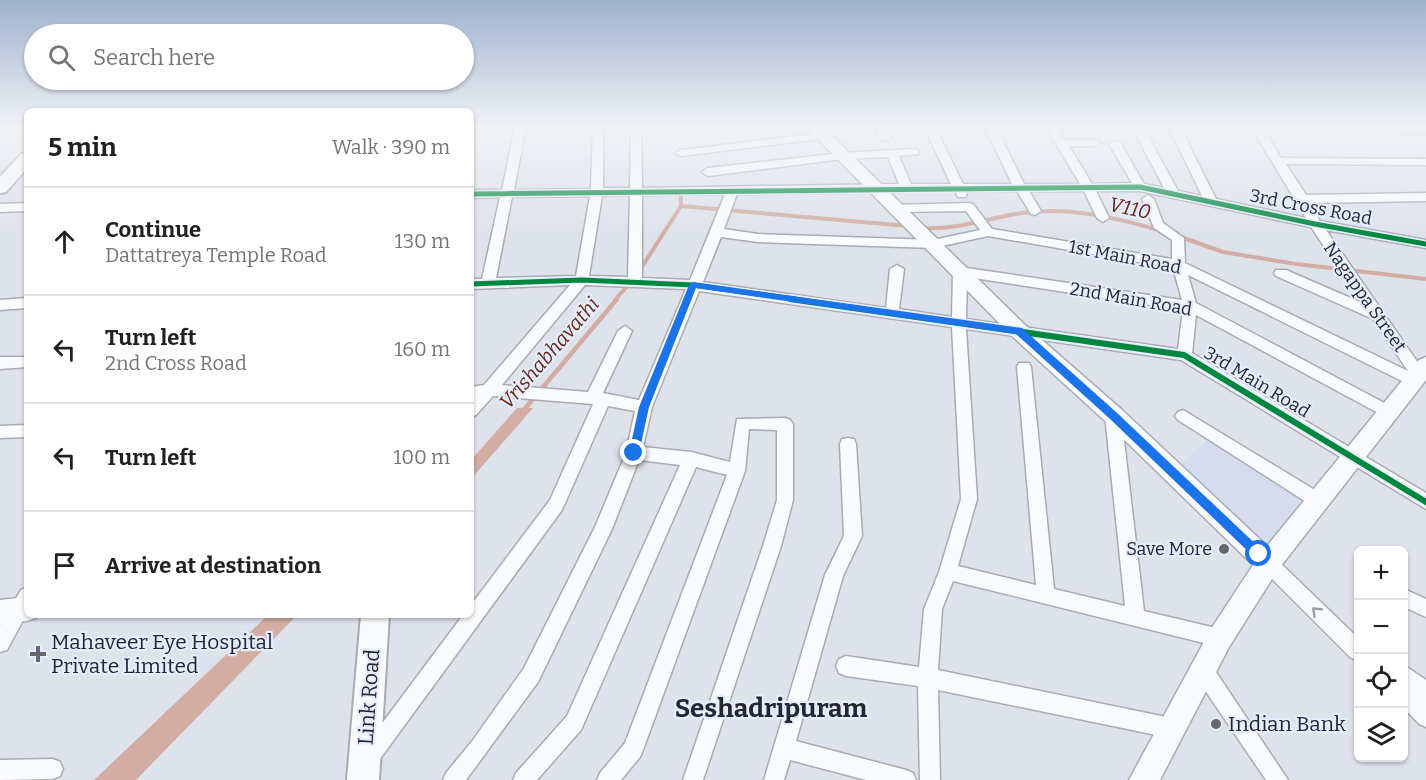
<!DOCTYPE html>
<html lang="en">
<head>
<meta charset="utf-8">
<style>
	:root { --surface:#fff; --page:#f2f2f2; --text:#202124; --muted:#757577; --line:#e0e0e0 }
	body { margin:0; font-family:Bitter,serif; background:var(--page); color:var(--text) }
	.controls { position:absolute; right:18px; bottom:18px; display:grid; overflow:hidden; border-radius:9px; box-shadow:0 2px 4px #0004 }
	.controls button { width:54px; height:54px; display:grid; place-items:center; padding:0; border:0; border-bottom:2px solid var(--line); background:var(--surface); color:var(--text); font:30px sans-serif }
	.stop { position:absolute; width:18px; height:18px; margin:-14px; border:4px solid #1a73e8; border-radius:50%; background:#fff }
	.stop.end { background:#1a73e8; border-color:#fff; box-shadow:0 2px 6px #0008 }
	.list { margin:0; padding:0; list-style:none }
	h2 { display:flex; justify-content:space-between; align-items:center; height:78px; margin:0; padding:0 24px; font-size:26px }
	h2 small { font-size:20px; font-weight:400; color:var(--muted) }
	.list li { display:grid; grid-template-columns:39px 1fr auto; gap:18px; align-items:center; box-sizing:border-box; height:108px; padding:0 24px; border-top:2px solid var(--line) }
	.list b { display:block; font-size:22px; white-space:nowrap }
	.list p { margin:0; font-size:20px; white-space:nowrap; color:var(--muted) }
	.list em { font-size:20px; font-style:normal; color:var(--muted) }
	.icon { flex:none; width:33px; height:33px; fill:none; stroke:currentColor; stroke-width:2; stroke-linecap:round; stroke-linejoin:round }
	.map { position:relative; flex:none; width:1426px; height:780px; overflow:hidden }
	.search { position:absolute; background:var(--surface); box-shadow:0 2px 4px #0004; left:24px; top:24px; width:450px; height:66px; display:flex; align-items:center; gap:15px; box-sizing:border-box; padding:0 21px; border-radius:33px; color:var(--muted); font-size:22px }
	.panel { position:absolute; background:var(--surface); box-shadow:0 2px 4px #0004; left:24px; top:108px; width:450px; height:510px; border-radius:9px }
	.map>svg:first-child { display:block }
</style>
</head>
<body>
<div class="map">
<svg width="1426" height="780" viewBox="0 0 1426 780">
	<rect width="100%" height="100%" fill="#dee2eb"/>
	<polygon fill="#d5dcee" points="1209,438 1306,498 1267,550 1179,467"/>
	<g fill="#d3ada4">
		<polygon points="517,408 533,408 471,479 471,460"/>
		<polygon points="268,615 297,615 136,780 94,780"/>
	</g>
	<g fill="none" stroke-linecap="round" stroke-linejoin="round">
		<g stroke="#d3ada4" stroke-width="4">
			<polyline points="681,206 908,226"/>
			<path d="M922,228C957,230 988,218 1022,213C1068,206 1116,218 1159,230"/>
			<polyline points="1178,236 1223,252 1296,264 1426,279"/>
			<polyline points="640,270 681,206 681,195"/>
			<polyline points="615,300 629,284"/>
		</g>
		<polyline stroke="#d3ada4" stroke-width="4.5" points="523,411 617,299"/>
		<g stroke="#a8abb2" stroke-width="3">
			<g id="street">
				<rect x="0" y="127" width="27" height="4"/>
				<path d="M515,127H526L514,190L591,189L593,127H603V188H630L631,127H641L642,188L899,184L888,157L842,159L708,176L702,172L708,168L842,153L914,149L918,150V154L899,156L911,184H951L924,127H935L963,184H1012L985,127H996L1024,184H1080L1046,127H1057L1064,140H1095L1101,143L1095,146H1069L1092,184L1132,183L1109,144L1115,141L1121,144L1144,184L1164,188L1132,127H1143L1178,191L1202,196L1169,127H1180L1216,199L1306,218L1251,127H1426V132L1264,130L1281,158L1426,159V165L1286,164L1306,195L1426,193V201L1310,203L1320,221L1426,240V248L1326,230L1423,370L1425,374L1418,384H1408L1188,275L1196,303L1392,407L1395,411L1392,415H1382L1196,315L1192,353L1426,493V509L1181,360L966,329L977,499L958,566L1036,585L1017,367L1019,363H1029L1031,367L1054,589L1125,606L1105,415L1108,411H1118L1121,415L1144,611L1220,629L1227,632L1229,638L1227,644L1220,647L953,581L942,609L938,670L1171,718L1178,721L1181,728L1178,735L1171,738L938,690L940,780H920L918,686L846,676L839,673L836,666L839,659L846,656L919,667L924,609L939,572L961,499L952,327L699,291L652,407L643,447L691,452L730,462L737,419L785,418L790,420L793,424V500L781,546L703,780H683L763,546L777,500V430L749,429L745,471L643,750L640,757L621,780H597L600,773L625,743L727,475L696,467L581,730L537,780H513L516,773L567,716L680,465L639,460L612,529L538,682L466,780H443L446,773L473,740L524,668L595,527L626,453L635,411L608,406L562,510L377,763L370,766L363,763L360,756L363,749L463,615H471V605L550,500L593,404L493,396L476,415L471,417V387L484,385L570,285L471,289V279H482L500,197L471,198V190H502ZM955,191L958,197H966L967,191H1017L1031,214L1035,215L1041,211L1029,191H1084L1097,218L1103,222L1109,218L1096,191H1140L1311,227L1362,303L1286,270H1276L1274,273L1276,276L1373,319L1408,371L1185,263L1184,238L1163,223L1154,199L1148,195L1142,199L1154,228L1172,240V259L992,229L973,204L969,203L893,205L891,208L897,212L966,211L980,230L933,240L758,234L724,229L737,194ZM725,194L690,280L642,278V195ZM630,195L628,277L589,276L602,196ZM590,196L576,276L496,278L512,197ZM988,236L1173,268L1182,300L960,267L953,272L952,317L899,309L904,269L897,265L890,269L886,308L703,282L721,237L758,242L933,248ZM967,277L1183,310L1178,349L966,319ZM585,285L686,289L639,400L603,393L632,331L625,326L618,331L588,392L502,385Z"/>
				<polygon points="874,127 885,127 891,138 889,140 881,140"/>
				<polygon points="824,133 828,134 828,138 681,156 675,153 681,150"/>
				<polygon points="27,203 27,211 0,212 0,204"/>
				<polygon points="27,298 27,308 0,310 0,300"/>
				<polygon points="0,357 27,357 27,367 0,369"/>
				<polygon points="1183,410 1323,495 1325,500 1323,505 1317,507 1311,505 1178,420 1175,416 1178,412"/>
				<polygon points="27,425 27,437 0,438 0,426"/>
				<polygon points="848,438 854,439 856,444 862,536 843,576 796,741 906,770 913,773 916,780 866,780 790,760 784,780 764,780 825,575 844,536 840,444 842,439"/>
				<polygon points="1268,555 1274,557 1358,638 1358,660 1351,658 1262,569 1259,563 1262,557"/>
				<polygon points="27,587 27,613 7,650 0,652 0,625 21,590"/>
				<polygon points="1404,589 1426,599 1426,617 1404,607"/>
				<polygon points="1203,660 1210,663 1288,780 1266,780 1196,677 1193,670 1196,663"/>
				<polygon points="1404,665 1426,680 1426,727 1419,724 1404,708"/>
				<polygon points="53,759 60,762 63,769 60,776 53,779 0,780 0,760"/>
			</g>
		</g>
		<g stroke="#a8abb2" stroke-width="3">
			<g id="secondary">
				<polygon points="806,127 823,127 1026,326 1121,409 1267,546 1419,360 1426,357 1426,380 1277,571 1229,647 1160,780 1129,780 1211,629 1253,565 1105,421 1012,336"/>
				<polygon points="27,597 27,615 37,615 36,618 27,621 0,624 0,600"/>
			</g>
		</g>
		<g stroke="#a8abb2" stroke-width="4">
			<g id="primary">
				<polygon points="27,153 27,168 6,192 0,193 0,177 21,154"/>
				<polygon points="361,615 389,615 379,780 347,780"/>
			</g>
		</g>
		<use href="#street" fill="#fafbfc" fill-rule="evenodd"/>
		<use href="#secondary" fill="#fafbfc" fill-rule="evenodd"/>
		<use href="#primary" fill="#fafbfc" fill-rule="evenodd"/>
		<g stroke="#e5ecff" stroke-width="8">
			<g id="cycleway-far1">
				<polyline points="471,194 1140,187 1315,224 1426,244"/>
				<polyline points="471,284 582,280 693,285 801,300"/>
			</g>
		</g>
		<g stroke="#e5ecff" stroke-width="10">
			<polyline id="cycleway" points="790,299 1184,355 1426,502"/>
		</g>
		<use href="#cycleway-far1" stroke="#00873e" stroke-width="5"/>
		<use href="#cycleway" stroke="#00873e" stroke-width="6"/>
	</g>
	<defs><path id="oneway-chevron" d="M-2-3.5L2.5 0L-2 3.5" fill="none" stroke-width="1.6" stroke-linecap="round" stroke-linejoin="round" transform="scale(1.5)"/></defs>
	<use stroke="#9a9c9f" href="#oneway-chevron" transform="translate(1316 611) rotate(-136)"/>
	<linearGradient id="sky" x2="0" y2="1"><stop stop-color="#9fb1cd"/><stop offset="0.54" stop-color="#f0f2f6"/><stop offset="1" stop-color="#f0f2f6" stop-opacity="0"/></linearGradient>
	<rect width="1426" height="236" fill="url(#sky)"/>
	<polygon fill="#1a73e8" points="693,282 1022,328 1116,412 1263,551 1263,558 1255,558 1109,418 1016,334 696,288 649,407 639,453 638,456 631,456 629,453 639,407 689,285"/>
	<g fill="#666870" stroke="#e5ecff" stroke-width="2">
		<circle cx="1224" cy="549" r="6"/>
		<path d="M35 645h6v6h6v6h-6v6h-6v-6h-6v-6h6z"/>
		<circle cx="1216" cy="724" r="6"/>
	</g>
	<g text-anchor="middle" stroke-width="4.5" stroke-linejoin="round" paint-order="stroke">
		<g font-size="18" fill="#25272e" stroke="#e5ecff">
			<text transform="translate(1311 207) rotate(11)" y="6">3rd Cross Road</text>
			<text transform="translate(1125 257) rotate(11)" y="6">1st Main Road</text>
			<text transform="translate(1365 297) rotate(55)" y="6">Nagappa Street</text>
			<text transform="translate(1131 299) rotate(10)" y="6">2nd Main Road</text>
			<text transform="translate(1257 382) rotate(31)" y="6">3rd Main Road</text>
		</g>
		<g font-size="18" fill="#25272e" stroke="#e5ecff" text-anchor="end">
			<text x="1212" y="555">Save More</text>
		</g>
		<g font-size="20" font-style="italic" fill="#692610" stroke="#e5ecff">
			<text transform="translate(1130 208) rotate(12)" y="7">V110</text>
			<text transform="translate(549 353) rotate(-49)" y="7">Vrishabhavathi</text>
		</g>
		<g font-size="21" fill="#25272e" stroke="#e5ecff" text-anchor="start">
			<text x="51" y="649">Mahaveer Eye Hospital<tspan x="51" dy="24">Private Limited</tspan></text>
			<text x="1228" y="731">Indian Bank</text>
		</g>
		<g font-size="21" fill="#25272e" stroke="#e5ecff">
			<text transform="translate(369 697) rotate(-86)" y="7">Link Road</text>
		</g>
		<g font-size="26" font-weight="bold" fill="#25272e" stroke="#e5ecff">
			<text x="771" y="717">Seshadripuram</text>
		</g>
	</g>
</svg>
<div class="controls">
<button>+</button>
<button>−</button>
<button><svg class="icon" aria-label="locate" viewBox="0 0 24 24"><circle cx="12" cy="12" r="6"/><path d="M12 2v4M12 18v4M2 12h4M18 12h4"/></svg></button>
<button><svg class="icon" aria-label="layers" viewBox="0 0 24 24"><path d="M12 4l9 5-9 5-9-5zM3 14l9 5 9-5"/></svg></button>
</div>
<div class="stop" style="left:1259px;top:554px"></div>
<div class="stop end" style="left:634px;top:453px"></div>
<div class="search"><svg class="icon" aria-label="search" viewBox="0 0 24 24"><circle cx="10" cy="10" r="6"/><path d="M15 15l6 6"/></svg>Search here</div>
<section class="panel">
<h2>5 min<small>Walk · 390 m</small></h2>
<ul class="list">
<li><svg class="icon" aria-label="ahead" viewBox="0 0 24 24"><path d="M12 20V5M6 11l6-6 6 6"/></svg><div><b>Continue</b><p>Dattatreya Temple Road</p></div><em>130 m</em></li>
<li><svg class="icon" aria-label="left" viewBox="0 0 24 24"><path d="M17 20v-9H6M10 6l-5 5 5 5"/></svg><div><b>Turn left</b><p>2nd Cross Road</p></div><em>160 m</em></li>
<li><svg class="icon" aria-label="left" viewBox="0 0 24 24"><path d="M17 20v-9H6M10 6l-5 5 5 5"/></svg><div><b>Turn left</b></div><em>100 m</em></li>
<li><svg class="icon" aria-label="arrive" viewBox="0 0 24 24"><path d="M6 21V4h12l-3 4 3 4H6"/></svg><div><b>Arrive at destination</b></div></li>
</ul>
</section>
</div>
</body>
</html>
